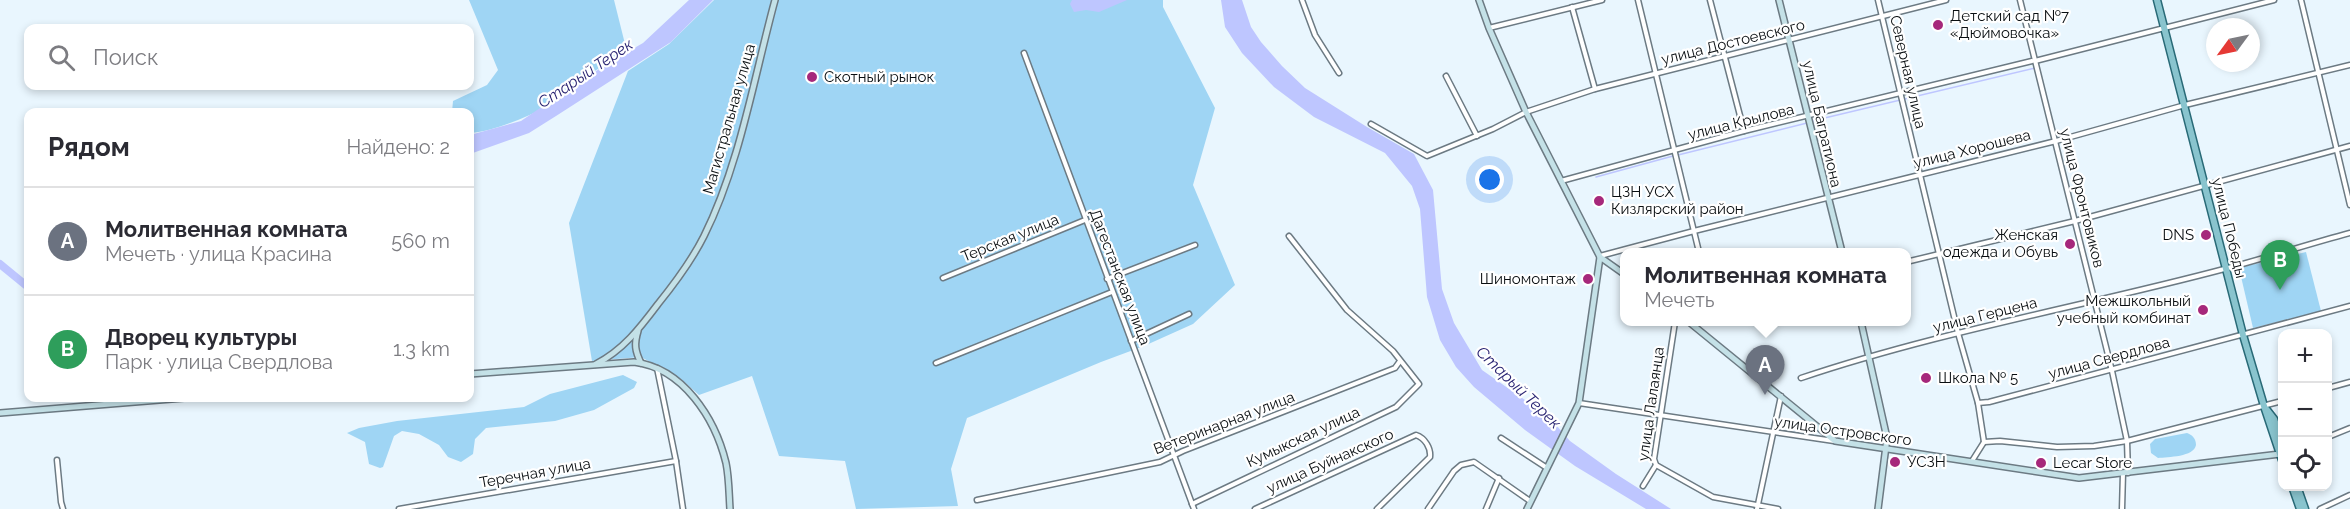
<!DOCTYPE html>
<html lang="ru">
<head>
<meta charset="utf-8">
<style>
	:root { --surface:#fff; --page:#f7f7f7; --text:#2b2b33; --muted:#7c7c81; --line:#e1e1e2; --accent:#a6287b }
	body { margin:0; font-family:Raleway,sans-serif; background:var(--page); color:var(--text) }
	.controls { position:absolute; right:18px; bottom:18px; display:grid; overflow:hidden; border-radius:12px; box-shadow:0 3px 9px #0003 }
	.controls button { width:54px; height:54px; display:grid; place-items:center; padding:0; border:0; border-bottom:2px solid var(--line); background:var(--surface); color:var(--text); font:30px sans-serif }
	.compass { position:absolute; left:2206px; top:18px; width:54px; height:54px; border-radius:50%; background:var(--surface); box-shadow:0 3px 9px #0003; rotate:237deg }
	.you { position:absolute; left:1490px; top:180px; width:21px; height:21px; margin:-15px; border:4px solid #fff; border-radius:50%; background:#1a73e8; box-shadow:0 0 0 9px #1a73e833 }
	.badge { display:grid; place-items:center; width:39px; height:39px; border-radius:50%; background:var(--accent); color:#fff; font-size:20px; font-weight:700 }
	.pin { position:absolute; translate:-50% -50px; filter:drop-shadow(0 2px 3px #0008) }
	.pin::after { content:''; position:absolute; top:32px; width:21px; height:18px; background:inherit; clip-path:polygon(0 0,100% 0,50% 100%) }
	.popup { position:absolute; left:1620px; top:248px; width:291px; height:78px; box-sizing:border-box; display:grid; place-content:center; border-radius:12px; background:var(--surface); filter:drop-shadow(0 2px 4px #0005); font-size:20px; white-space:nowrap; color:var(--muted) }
	.popup b { font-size:22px; color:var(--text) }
	.popup::after { content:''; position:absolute; left:50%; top:100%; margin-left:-12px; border:12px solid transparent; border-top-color:var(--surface) }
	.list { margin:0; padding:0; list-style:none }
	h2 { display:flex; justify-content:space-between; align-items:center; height:78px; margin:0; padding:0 24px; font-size:26px }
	h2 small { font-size:20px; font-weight:400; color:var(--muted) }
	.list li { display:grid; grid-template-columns:39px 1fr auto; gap:18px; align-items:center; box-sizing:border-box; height:108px; padding:0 24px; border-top:2px solid var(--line) }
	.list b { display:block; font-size:22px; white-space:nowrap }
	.list p { margin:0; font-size:20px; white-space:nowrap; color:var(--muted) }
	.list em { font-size:20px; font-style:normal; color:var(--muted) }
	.icon { flex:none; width:33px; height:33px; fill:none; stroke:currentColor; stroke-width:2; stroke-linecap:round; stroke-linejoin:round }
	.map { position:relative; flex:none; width:2350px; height:509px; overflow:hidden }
	.search { position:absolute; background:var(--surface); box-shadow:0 3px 9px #0003; left:24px; top:24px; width:450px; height:66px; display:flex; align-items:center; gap:15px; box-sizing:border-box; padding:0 21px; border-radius:12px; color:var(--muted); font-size:22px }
	.panel { position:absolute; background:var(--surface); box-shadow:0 3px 9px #0003; left:24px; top:108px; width:450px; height:294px; border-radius:12px }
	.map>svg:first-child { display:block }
</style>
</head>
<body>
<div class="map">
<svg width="2350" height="509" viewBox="0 0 2350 509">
	<rect width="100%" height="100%" fill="#e9f6fe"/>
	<g fill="#9fd5f4">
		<path d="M469,0H614L627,52C608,62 592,72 575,85C567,91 559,101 549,106C525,117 497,131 470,133V112H452L453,101L487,85L498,70Z"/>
		<polygon points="714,0 1163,0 1163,7 1215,108 1193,185 1235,285 1193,324 1144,346 1101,362 967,418 951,469 958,506 856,509 845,461 779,456 752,376 699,395 681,379 641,357 592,361 569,223 628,71 669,44"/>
		<polygon points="2306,252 2321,311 2253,328 2239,268"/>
		<polygon points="623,375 637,382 634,388 594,410 555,421 486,428 475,439 473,454 461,462 448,457 439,445 419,434 402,431 394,436 383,467 380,468 369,464 365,442 347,433 359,428 397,421 524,407 550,394"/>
		<path d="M2187,433C2192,435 2196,438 2196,445C2194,457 2168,457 2158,458L2151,453L2150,444L2155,439Z"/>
	</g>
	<g fill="#bec6ff">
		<polygon points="689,0 713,0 671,42 556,116 529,133 470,154 470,135 521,121 540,108 551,105 603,66 643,43"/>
		<polygon points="1072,0 1127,0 1099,12 1086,10 1074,12 1070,4"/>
		<polygon points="1221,0 1242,0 1251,27 1261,42 1282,66 1305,88 1367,127 1414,154 1433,190 1442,289 1454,323 1482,370 1549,417 1570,441 1616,474 1671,509 1646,509 1575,466 1525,430 1474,387 1456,367 1440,340 1427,297 1420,209 1412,186 1385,153 1314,117 1274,87 1242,53 1225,27"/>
	</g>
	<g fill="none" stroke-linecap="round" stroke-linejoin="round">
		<g stroke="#bec6ff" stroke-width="1.5">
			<polyline points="1812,121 2035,68"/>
			<polyline points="1678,155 1807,123"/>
			<polyline points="1596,177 1673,156"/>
		</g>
		<polyline stroke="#bec6ff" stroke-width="8" points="0,264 28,287"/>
		<g stroke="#6c7a83" stroke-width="7">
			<g id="street">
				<polyline points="1302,0 1315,35 1339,73"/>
				<polyline points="1638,0 1699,252"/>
				<polyline points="1710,0 1744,131"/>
				<polyline points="1878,0 1958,333 1978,403 1984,442 1972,461"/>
				<polyline points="2020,0 2112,371 2127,441 2128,473"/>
				<polyline points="2301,0 2350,205"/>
				<polyline points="1572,7 1595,89"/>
				<polyline points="1489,28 1602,0"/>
				<polyline points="1024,53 1194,509"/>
				<polyline points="2035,61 2274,0"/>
				<polyline points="1446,76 1477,136"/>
				<polyline points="1371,124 1427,156 1493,129 1526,112 1595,89 1946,0"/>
				<polyline points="1561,181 1744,131 2032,61"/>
				<polyline points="1600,256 1694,231 2056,141 2185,105 2350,65"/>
				<polyline points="1906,262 2075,221 2350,146"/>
				<polyline points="943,278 1085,220"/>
				<polyline points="1107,279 1195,245"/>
				<polyline points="1131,341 1189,314"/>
				<polyline points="936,363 1112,292"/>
				<polyline points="657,368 676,461 683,509"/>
				<path d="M1801,378C1941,331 2086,306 2228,268C2269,257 2309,244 2350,233"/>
				<polyline points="2328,388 2350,382"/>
				<polyline points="1579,403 1834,441"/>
				<polyline points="1978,403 1989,402 2350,306"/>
				<polyline points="2328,437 2350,428"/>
				<polyline points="1501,438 1547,468"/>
				<polyline points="1984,442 2000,441 2057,447 2094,446 2127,441 2282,401"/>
				<polyline points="57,460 61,502 63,509"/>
				<polyline points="1656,465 1713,497 1778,509"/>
				<polyline points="1643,486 1656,465 1654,459 1675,322"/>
				<polyline points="977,500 1160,462 1183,451 1395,368 1400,361"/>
				<polyline points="1192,504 1396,407 1419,384 1393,351 1347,310 1289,236"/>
				<polyline points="399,509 676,461"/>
				<path d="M1255,509L1416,435C1425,438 1431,448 1430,457L1377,509"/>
				<polyline points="1428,509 1454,471 1461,465 1474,462 1530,501"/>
				<polyline points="1486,509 1499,478"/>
				<polyline points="1757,509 1781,396"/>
				<polyline points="2122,509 2123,473"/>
				<polyline points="2320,509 2350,495"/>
			</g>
		</g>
		<g stroke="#6c7a83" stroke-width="8">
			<g id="secondary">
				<polyline points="1479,0 1489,28 1526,112 1600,257 1624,274"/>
				<polyline points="1779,0 1842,252"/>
				<polyline points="1689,322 1835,441 2079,478 2280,454"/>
				<polyline points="1861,322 1887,438 1878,509"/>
				<path d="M638,331C634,344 635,351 641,363"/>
				<path d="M596,364C623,350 640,328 658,304C675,283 692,260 704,236C740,164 754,77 775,0"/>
				<path d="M470,374L634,362C683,368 715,418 726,463C729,477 729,494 730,509"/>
				<polyline points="0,413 184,398"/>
				<polyline points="1527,509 1579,403 1600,257"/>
			</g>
		</g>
		<g stroke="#296a77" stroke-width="9">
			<g id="primary">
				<polyline points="2157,0 2243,335 2264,406 2282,460"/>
				<polyline points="2267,410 2274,419 2282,444"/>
				<polyline points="2292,486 2300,509"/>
				<polyline points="2297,486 2305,509"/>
			</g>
		</g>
		<use href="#street" stroke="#fff" stroke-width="4"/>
		<use href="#secondary" stroke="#c4e1e7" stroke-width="5"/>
		<use href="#primary" stroke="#89c4ce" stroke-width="6"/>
	</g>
	<g fill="#a6287b" stroke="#fff" stroke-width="2">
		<circle cx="1938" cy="25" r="6"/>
		<circle cx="812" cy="77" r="6"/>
		<circle cx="1599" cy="201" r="6"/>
		<circle cx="2206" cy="235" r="6"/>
		<circle cx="2070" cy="244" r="6"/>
		<circle cx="1588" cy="279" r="6"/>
		<circle cx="2203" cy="310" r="6"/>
		<circle cx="1926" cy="378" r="6"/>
		<circle cx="1895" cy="462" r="6"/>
		<circle cx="2041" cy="463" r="6"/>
	</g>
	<g text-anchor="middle" stroke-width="4.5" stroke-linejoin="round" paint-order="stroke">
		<g font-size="15" fill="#090e11" stroke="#fff" text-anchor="start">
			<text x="1950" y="21">Детский сад №7<tspan x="1950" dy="17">«Дюймовочка»</tspan></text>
			<text x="824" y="82">Скотный рынок</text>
			<text x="1611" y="197">ЦЗН УСХ<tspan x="1611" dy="17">Кизлярский район</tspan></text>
			<text x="2058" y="240" text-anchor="end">Женская<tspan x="2058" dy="17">одежда и Обувь</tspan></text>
			<text x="2194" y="240" text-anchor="end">DNS</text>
			<text x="1576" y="284" text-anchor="end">Шиномонтаж</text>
			<text x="2191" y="306" text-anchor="end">Межшкольный<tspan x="2191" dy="17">учебный комбинат</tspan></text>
			<text x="1938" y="383">Школа № 5</text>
			<text x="1907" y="467">УСЗН</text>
			<text x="2053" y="468">Lecar Store</text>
		</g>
		<g font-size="15" fill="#090e11" stroke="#fff">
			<text transform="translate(1733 42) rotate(-14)" y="5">улица Достоевского</text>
			<text transform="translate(1908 72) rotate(77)" y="5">Северная улица</text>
			<text transform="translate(729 119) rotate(-74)" y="5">Магистральная улица</text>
			<text transform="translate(1741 122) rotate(-14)" y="5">улица Крылова</text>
			<text transform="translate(1822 124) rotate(77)" y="5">улица Багратиона</text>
			<text transform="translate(1972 149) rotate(-14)" y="5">улица Хорошева</text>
			<text transform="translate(2082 198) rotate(76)" y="5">улица Фронтовиков</text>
			<text transform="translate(2229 228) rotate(76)" y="5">улица Победы</text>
			<text transform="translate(1010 238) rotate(-22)" y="5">Терская улица</text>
			<text transform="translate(1120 277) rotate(69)" y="5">Дагестанская улица</text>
			<text transform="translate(1985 315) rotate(-14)" y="5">улица Герцена</text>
			<text transform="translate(2109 358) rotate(-15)" y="5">улица Свердлова</text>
			<text transform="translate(1651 404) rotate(-82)" y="5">улица Лалаянца</text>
			<text transform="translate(1224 423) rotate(-21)" y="5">Ветеринарная улица</text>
			<text transform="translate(1843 431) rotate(8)" y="5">улица Островского</text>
			<text transform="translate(1303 437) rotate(-25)" y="5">Кумыкская улица</text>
			<text transform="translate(1330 461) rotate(-24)" y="5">улица Буйнакского</text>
			<text transform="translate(535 473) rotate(-10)" y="5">Теречная улица</text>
		</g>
		<g font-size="16" font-style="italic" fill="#282372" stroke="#fff">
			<text transform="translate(585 73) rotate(-34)" y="6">Старый Терек</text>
			<text transform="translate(1519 387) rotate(44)" y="6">Старый Терек</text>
		</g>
	</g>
</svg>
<div class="controls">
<button>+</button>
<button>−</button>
<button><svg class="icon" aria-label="locate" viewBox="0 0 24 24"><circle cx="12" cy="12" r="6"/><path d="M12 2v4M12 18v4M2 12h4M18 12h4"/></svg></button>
</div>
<svg class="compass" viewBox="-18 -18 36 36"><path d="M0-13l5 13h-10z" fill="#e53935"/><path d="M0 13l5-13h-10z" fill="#7c7c81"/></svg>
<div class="you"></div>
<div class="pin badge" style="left:1765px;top:395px;background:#6b7280">A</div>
<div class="popup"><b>Молитвенная комната</b>Мечеть</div>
<div class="pin badge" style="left:2280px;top:290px;background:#2e9e5b">B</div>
<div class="search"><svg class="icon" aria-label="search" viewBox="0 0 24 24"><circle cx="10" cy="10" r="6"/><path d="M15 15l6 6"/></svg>Поиск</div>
<section class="panel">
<h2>Рядом<small>Найдено: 2</small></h2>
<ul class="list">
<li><span class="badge" style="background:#6b7280">A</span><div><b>Молитвенная комната</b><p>Мечеть · улица Красина</p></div><em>560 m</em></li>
<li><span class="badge" style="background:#2e9e5b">B</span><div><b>Дворец культуры</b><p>Парк · улица Свердлова</p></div><em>1.3 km</em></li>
</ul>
</section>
</div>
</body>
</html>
